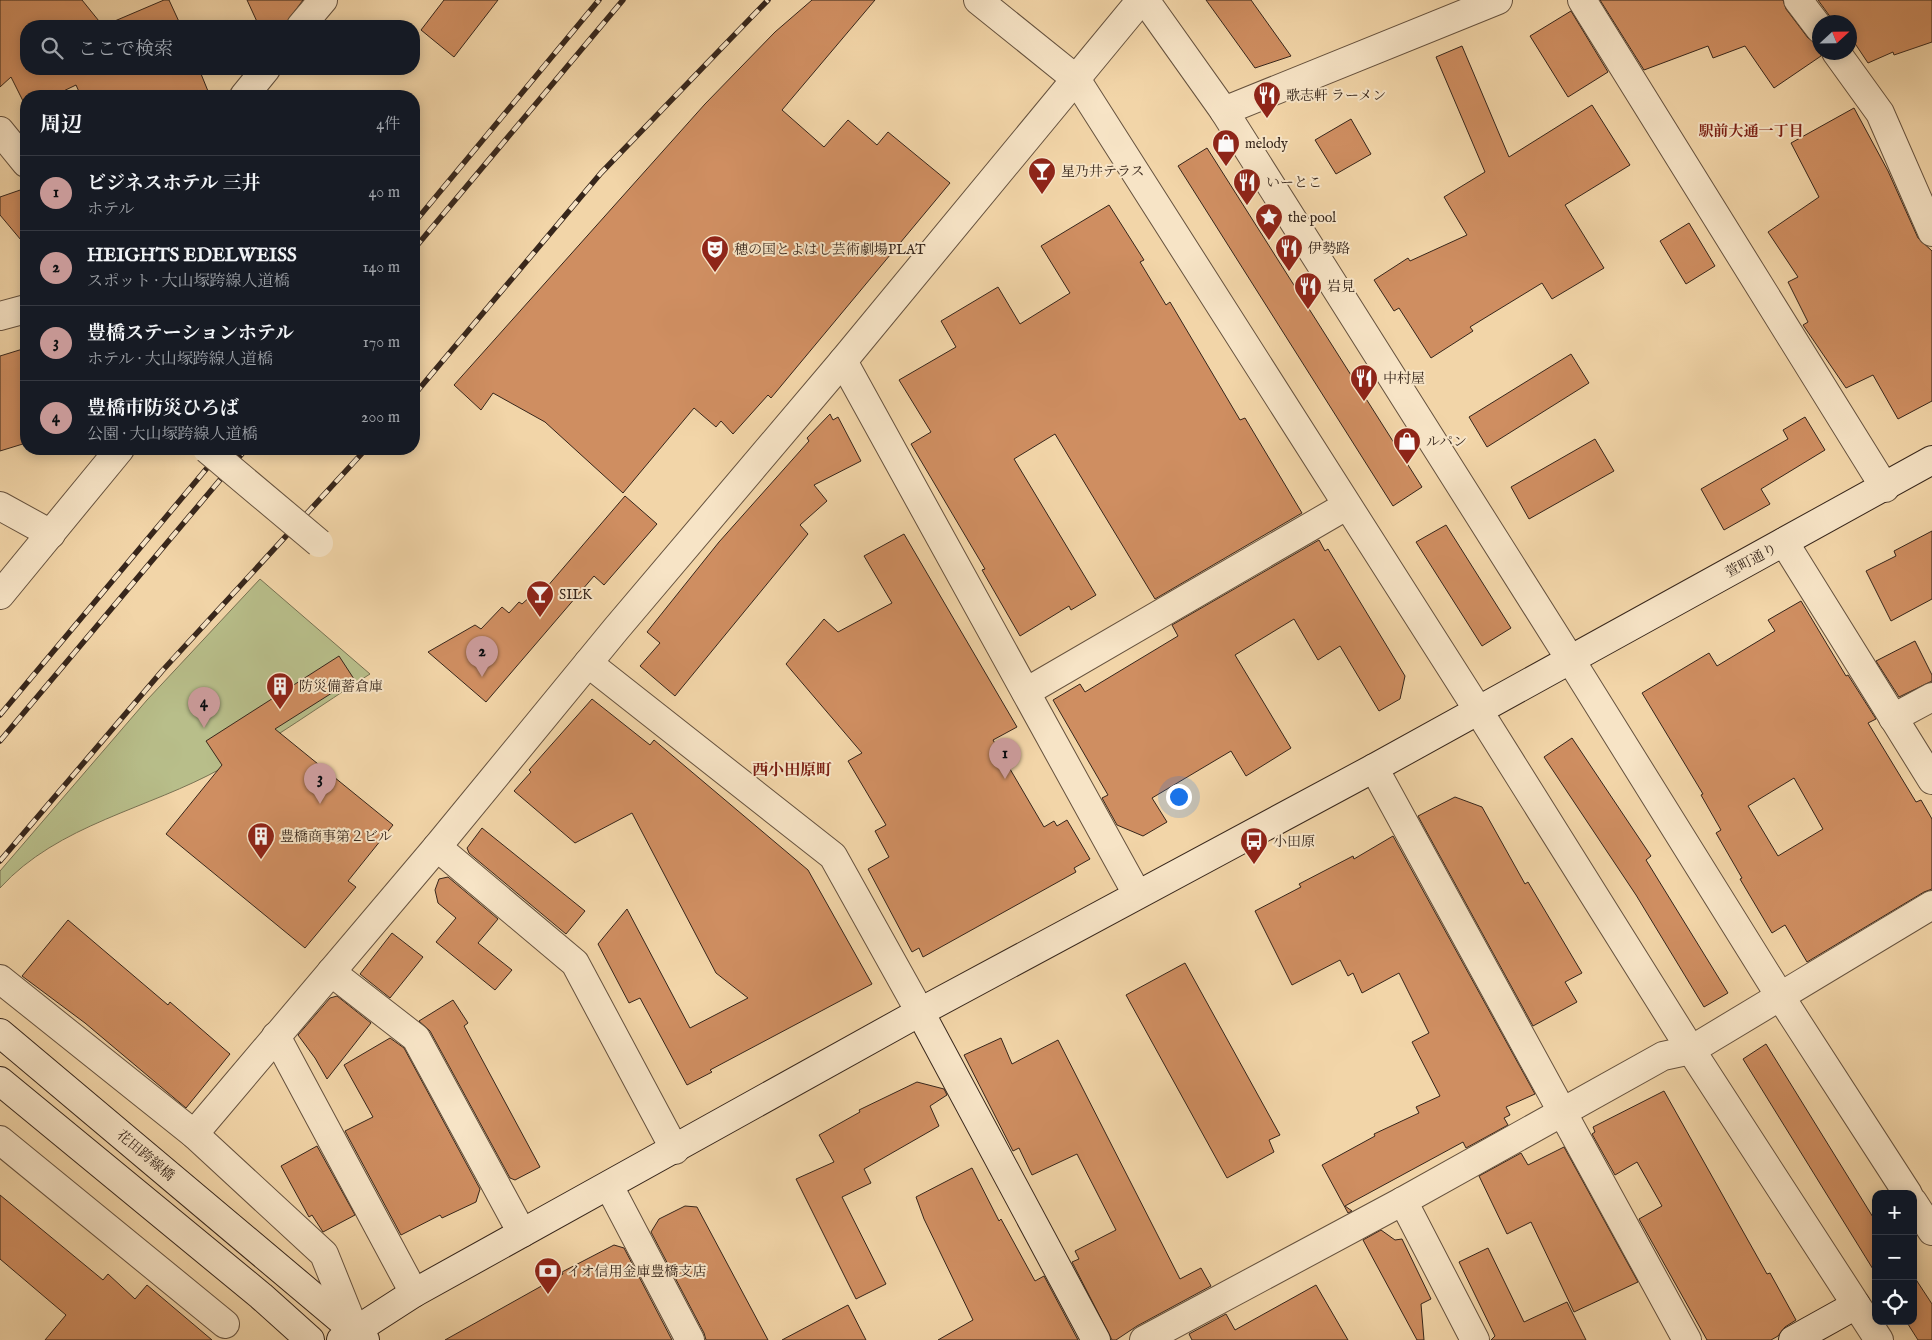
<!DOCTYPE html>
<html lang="ja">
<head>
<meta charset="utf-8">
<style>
	:root { --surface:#171b24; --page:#242831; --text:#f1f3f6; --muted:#9ea1a6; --line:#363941; --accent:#c59692 }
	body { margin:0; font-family:"IM FELL English","Noto Serif JP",serif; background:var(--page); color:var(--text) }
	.controls { position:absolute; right:15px; bottom:15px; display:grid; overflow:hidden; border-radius:10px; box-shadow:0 2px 12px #0003 }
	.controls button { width:45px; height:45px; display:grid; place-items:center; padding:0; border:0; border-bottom:1px solid var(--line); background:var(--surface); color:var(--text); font:25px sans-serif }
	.compass { position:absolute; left:1812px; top:15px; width:45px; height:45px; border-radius:50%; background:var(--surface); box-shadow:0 2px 12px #0003; rotate:68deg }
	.you { position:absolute; left:1178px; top:796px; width:18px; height:18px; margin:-12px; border:4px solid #fff; border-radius:50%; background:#1a73e8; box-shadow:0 0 0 8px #1a73e833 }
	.badge { display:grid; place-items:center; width:32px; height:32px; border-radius:50%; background:var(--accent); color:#111; font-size:16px; font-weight:700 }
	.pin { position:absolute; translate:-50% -41px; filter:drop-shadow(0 1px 2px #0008) }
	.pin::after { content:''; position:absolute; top:26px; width:18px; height:15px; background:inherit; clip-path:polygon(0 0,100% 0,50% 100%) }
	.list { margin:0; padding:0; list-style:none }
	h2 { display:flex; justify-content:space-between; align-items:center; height:65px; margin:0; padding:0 20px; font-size:21px }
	h2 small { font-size:16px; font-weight:400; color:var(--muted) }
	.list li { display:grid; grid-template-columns:32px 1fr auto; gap:15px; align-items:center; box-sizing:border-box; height:75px; padding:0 20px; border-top:1px solid var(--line) }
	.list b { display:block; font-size:19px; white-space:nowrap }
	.list p { margin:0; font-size:16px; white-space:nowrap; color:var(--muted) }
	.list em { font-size:16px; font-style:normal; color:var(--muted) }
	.icon { flex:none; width:28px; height:28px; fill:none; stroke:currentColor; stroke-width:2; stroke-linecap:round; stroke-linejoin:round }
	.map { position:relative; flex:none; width:1932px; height:1340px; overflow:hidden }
	.search { position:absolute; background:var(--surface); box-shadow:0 2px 12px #0003; left:20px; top:20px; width:400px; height:55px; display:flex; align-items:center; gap:12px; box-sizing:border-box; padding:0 18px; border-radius:20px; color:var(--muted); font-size:19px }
	.panel { position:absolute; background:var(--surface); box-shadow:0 2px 12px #0003; left:20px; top:90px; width:400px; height:365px; border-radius:20px }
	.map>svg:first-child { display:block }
</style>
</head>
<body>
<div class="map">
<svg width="1932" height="1340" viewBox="0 0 1932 1340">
	<rect width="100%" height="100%" fill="#f2d5a8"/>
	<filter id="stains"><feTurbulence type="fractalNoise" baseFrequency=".004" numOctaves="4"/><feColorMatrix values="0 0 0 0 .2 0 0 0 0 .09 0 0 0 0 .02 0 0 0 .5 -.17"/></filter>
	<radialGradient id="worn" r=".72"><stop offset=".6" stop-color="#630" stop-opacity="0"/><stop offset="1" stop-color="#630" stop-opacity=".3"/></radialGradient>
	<path fill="#b8be8a" stroke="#787252" d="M260,579L370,674C321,705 273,740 222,768C149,809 58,824 0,888V871L147,700Z"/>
	<g fill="#cf8e61" stroke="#37261b" fill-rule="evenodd">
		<polygon points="0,0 82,0 103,26 164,0 169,0 181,26 26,26 26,69 199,69 210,96 81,96 76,85 53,96 26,96 26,100 23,101 11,77 0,87"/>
		<polygon points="247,0 303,0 286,23 278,26 259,26"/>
		<polygon points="444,0 498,0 454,57 421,30"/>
		<polygon points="812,0 875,0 782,110 824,147 848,120 877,145 888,132 950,183 771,398 768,395 733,434 721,421 716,427 694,408 623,493 545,422 493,393 481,410 454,385 705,104 775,32"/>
		<polygon points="1206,0 1251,0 1291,56 1255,68"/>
		<polygon points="1600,0 1783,0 1786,9 1808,38 1820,44 1821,56 1774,88 1745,46 1713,58 1708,46 1644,70"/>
		<polygon points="1818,0 1932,0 1932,42 1894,55 1893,52 1868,63 1850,36 1850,22 1834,22"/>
		<polygon points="1571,11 1608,72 1568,97 1530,36"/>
		<polygon points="1462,46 1509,157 1592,105 1630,165 1565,205 1604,268 1552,299 1542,283 1470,327 1473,331 1431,358 1399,308 1394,311 1374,280 1408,258 1410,261 1467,235 1444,197 1485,172 1436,57"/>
		<polygon points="1854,108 1888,171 1918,238 1932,251 1932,401 1898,419 1873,375 1846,388 1803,325 1808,322 1788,282 1798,277 1768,232 1819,197 1791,143"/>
		<polygon points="1351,119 1371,154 1336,174 1315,140"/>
		<polygon points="1207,148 1422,487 1393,506 1178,166"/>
		<polygon points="26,188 26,246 0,215 0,197"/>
		<polygon points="1109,205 1144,260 1140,262 1166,305 1170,302 1240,420 1245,418 1302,513 1155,599 1055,434 1014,459 1096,595 1071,610 1069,606 1020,636 982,570 985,569 911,444 931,432 899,380 956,347 941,321 998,287 1020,324 1070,293 1041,246"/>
		<polygon points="1689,223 1715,266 1686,284 1660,241"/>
		<polygon points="26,348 26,443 0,451 0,356"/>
		<polygon points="1571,354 1589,383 1487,447 1469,417"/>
		<polygon points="830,414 833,420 838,417 861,461 814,485 827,501 800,525 808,534 675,696 640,666 660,643 647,632 719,542 809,441 807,438"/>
		<polygon points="1805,417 1825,450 1761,489 1770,504 1724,530 1701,489 1788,439 1783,430"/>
		<polygon points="1595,439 1614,471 1529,519 1511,487"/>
		<polygon points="625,496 657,524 604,585 594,576 486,702 428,652 475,625 481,629 502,607 509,613 519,602 522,604 543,585 546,588"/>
		<polygon points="1446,525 1511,628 1482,646 1416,542"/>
		<polygon points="1932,531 1932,599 1891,621 1866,571 1896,556 1894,551"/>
		<polygon points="904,534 1017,727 993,740 1044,827 1054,821 1057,826 1067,820 1090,859 1074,868 1076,872 923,957 919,948 912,952 868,869 889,857 875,831 886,825 848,761 862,753 786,664 824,619 838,632 892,603 864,556"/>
		<polygon points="1319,540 1325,551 1328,549 1405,676 1400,699 1379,711 1340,646 1318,660 1294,619 1235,655 1291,748 1246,776 1231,751 1152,798 1167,822 1143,836 1117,825 1102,798 1108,795 1053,700 1080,684 1085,692 1178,636 1172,625"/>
		<path d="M1801,601L1846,676L1848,675L1876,719L1868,723L1916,802L1921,800L1932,819V889L1924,892L1807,962L1785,925L1772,933L1740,879L1742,878L1716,833L1721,830L1701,795L1703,794L1642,693L1709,653L1717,666L1775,631L1768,620ZM1794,778L1823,829L1778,856L1748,806Z"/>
		<polygon points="1915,641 1932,675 1932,681 1899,697 1876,661"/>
		<polygon points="339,656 354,679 275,729 393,825 348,881 356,887 305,948 166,834 222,765 206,741"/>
		<polygon points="592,699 650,745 654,740 808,870 872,984 710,1070 712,1072 687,1085 640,998 629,1003 598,944 627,909 690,1028 748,998 716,973 632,813 575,843 514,791 531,772 529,770"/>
		<polygon points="1572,738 1651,856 1646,860 1728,993 1704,1007 1636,895 1544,757"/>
		<polygon points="1455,797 1482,807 1525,884 1528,882 1582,973 1565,982 1577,1002 1533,1026 1418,816"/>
		<polygon points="482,828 585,911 566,934 469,853 467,848"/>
		<polygon points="1393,836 1535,1094 1506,1107 1510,1115 1504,1118 1508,1125 1466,1148 1463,1142 1345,1206 1352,1211 1348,1213 1322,1165 1375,1136 1374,1134 1419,1113 1416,1107 1440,1096 1412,1042 1429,1033 1399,973 1362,993 1353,973 1348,976 1340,960 1292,985 1255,911 1301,887 1299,884 1353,856 1354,859"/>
		<polygon points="448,877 498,919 478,943 512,970 495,990 436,942 456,918 438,903 435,890 439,879"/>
		<polygon points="68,920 168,1005 170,1002 230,1054 186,1108 85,1023 22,976"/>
		<polygon points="392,933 423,957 390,998 360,974"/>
		<polygon points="1185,963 1280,1135 1269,1140 1274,1152 1227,1178 1126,995"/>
		<polygon points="337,996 371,1023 327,1079 315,1058 298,1035 330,998"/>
		<polygon points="453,1000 468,1023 464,1026 540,1167 515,1180 510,1178 430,1031 419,1021"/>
		<polygon points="390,1038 404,1048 480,1189 476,1202 442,1218 440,1215 401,1235 345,1131 373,1117 344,1065"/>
		<polygon points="1001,1038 1012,1064 1058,1040 1180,1279 1201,1268 1211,1286 1137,1326 1116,1340 1112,1340 1072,1262 1079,1259 1075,1251 1116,1230 1077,1154 1032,1175 1019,1148 1013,1151 964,1055"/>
		<polygon points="1766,1044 1876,1222 1876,1274 1743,1059"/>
		<polygon points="917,1082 944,1089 947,1095 930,1106 939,1126 864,1169 871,1183 842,1197 886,1284 856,1299 796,1179 834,1162 819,1135 860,1112 859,1110"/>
		<polygon points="1664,1091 1767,1274 1770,1273 1796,1320 1785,1327 1778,1336 1771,1340 1707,1340 1639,1219 1662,1206 1637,1162 1615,1175 1592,1134 1595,1132 1593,1127"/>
		<polygon points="317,1146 355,1215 323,1232 312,1215 309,1217 281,1166"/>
		<polygon points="1564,1147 1638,1282 1574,1312 1531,1222 1507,1234 1479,1176 1521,1153 1528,1165"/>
		<polygon points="972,1168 999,1221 1001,1219 1035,1281 1044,1276 1078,1340 938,1340 973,1320 924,1219 916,1197"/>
		<polygon points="0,1195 103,1280 108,1274 135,1299 147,1285 212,1340 45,1340 66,1315 0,1259"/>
		<polygon points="685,1206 697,1207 768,1340 706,1340 704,1333 651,1232 659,1219"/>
		<polygon points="1381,1230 1395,1240 1402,1239 1431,1299 1421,1304 1424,1340 1417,1340 1363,1240"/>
		<polygon points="614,1245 624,1248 672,1340 445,1340 563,1274 562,1272"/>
		<polygon points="1488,1248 1524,1322 1567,1302 1586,1340 1491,1340 1495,1336 1459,1262"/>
		<polygon points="1913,1275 1932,1304 1932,1340 1918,1340 1906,1321 1913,1321"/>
		<polygon points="1316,1285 1348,1340 1192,1340 1189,1334 1226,1314 1235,1330"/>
		<polygon points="848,1305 866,1340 782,1340"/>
	</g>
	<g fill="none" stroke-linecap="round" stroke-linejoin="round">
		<g stroke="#66523e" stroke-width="30">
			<g id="street">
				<polyline points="978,0 1076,79 1478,710 1691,1050 1879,1340"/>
				<polyline points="1145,0 1224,111 1570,659 1780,996 1908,1194"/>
				<polyline points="1582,0 1885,488"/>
				<polyline points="1798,0 1820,29"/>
				<polyline points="301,26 323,0"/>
				<polyline points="1836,52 1880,113 1932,232"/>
				<polyline points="244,96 266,69"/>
				<polyline points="1224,111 1498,0"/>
				<polyline points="0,131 26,163"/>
				<polyline points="0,316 26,309"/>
				<polyline points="843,361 1137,894"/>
				<polyline points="0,506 51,534"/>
				<polyline points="1784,542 1932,780"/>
				<polyline points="0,595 120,449"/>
				<polyline points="588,663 833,856 920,1012"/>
				<polyline points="1026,692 1346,506"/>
				<polyline points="1893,718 1932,697"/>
				<polyline points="1374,768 1687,1340"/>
				<polyline points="437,847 575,963 675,1150"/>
				<polyline points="331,972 416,1038 522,1233"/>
				<polyline points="0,979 194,1134 324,1254 355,1331"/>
				<polyline points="276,1036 414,1293"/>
				<polyline points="194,1134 437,847 616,629 843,361 1141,0"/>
				<polyline points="0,1140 225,1324"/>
				<polyline points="609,1186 690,1340"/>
				<polyline points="1403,1201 1475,1340"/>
				<polyline points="1913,1202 1932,1231"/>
				<polyline points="1144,1340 1403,1201 1663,1056 1691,1050 1932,905"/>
			</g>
		</g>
		<g stroke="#37261b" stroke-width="30">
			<g id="secondary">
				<polyline points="920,1012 1096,1340"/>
				<polyline points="0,1033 365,1340"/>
				<polyline points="0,1081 261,1296 310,1340"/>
				<polyline points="341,1340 414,1293 920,1012 1374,768 1932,460"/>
				<polyline points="1793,1340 1856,1305"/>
			</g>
		</g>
		<use href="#street" stroke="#f7e4c6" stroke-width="28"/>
		<use href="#secondary" stroke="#f7e4c6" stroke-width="28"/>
		<g stroke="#37261b" stroke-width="5.5">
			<g id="rail">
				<polyline points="414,223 599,0"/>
				<polyline points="414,249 623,0"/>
				<polyline points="414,395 601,173 768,0"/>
				<polyline points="0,715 223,449"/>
				<polyline points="0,741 246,449"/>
				<polyline points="0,861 162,671 366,449"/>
			</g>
		</g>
		<use href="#rail" stroke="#f7e4c6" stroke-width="4" stroke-dasharray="11" stroke-linecap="butt"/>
		<g stroke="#66523e" stroke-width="30" stroke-linecap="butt">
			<polyline id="street-bridge" points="207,449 319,543"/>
		</g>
		<use href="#street-bridge" stroke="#f7e4c6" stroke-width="28"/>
	</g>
	<defs>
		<g id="restaurant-pin" transform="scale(1.4375)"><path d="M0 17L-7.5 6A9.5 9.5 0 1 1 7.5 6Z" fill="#8f2418" stroke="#f7e4c6"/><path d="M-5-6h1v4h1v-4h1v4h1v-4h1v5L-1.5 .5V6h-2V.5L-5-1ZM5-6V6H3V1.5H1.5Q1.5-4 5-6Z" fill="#fff"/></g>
		<g id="shop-pin" transform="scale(1.4375)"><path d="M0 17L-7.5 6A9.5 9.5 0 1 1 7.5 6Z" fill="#8f2418" stroke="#f7e4c6"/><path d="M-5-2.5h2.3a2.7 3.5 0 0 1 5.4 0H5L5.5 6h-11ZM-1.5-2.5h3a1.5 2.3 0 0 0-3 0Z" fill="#fff"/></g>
		<g id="bar-pin" transform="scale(1.4375)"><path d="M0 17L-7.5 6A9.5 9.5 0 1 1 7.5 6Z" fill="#8f2418" stroke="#f7e4c6"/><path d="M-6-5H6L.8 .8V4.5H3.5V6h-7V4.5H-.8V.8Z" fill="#fff"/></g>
		<g id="sight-pin" transform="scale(1.4375)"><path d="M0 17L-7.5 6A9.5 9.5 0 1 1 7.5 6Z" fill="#8f2418" stroke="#f7e4c6"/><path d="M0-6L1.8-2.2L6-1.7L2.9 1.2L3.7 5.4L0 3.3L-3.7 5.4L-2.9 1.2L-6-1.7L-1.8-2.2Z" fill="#fff"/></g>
		<g id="theatre-pin" transform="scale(1.4375)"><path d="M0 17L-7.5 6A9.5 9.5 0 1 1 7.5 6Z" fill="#8f2418" stroke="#f7e4c6"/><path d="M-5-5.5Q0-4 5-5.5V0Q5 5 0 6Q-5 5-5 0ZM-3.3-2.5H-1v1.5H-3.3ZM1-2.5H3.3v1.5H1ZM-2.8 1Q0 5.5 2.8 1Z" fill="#fff"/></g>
		<g id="building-pin" transform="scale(1.4375)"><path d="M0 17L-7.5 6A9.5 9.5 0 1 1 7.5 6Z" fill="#8f2418" stroke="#f7e4c6"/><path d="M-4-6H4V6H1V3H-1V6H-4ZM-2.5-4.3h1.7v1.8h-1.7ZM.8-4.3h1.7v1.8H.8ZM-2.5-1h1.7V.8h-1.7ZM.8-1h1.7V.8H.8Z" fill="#fff"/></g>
		<g id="bus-pin" transform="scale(1.4375)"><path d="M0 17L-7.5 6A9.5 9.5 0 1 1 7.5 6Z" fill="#8f2418" stroke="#f7e4c6"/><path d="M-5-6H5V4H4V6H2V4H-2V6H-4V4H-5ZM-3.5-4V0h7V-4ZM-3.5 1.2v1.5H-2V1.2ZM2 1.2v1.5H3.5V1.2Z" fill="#fff"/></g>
		<g id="bank-pin" transform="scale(1.4375)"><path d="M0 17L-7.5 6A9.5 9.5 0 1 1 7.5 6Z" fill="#8f2418" stroke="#f7e4c6"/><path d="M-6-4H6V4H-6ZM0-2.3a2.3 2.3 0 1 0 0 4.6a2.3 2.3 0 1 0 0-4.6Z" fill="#fff"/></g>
	</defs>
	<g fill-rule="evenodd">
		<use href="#restaurant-pin" x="1267" y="95"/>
		<use href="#shop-pin" x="1226" y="143"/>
		<use href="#bar-pin" x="1042" y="171"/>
		<use href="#restaurant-pin" x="1247" y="182"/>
		<use href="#sight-pin" x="1269" y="217"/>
		<use href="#restaurant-pin" x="1289" y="248"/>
		<use href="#theatre-pin" x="715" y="249"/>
		<use href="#restaurant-pin" x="1308" y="286"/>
		<use href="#restaurant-pin" x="1364" y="378"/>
		<use href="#shop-pin" x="1407" y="441"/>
		<use href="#bar-pin" x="540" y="594"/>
		<use href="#building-pin" x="280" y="686"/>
		<use href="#building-pin" x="261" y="836"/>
		<use href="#bus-pin" x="1254" y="841"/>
		<use href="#bank-pin" x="548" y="1271"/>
	</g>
	<g text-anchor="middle" stroke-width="4" stroke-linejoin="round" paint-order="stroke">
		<g font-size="14" fill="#37261b" stroke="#f7e4c6" text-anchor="start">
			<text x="1286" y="100">歌志軒 ラーメン</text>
			<text x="1245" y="148">melody</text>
			<text x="1061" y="176">星乃井テラス</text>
			<text x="1266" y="187">いーとこ</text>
			<text x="1288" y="222">the pool</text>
			<text x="1308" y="253">伊勢路</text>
			<text x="734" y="254">穂の国とよはし芸術劇場PLAT</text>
			<text x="1327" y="291">岩見</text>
			<text x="1383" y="383">中村屋</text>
			<text x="1426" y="446">ルパン</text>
			<text x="559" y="599">SILK</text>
			<text x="299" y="691">防災備蓄倉庫</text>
			<text x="280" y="841">豊橋商事第２ビル</text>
			<text x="1273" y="846">小田原</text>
			<text x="567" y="1276">イオ信用金庫豊橋支店</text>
		</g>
		<g font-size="14" fill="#37261b" stroke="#f7e4c6">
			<text transform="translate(1751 560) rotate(-28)" y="5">萱町通り</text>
			<text transform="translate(146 1155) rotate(40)" y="5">花田跨線橋</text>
		</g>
		<g font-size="15" font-weight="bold" fill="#7a1f14" stroke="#f7e4c6">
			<text x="1751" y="136">駅前大通一丁目</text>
		</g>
		<g font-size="16" font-weight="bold" fill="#7a1f14" stroke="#f7e4c6">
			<text x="792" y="775">西小田原町</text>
		</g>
	</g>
	<rect width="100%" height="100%" filter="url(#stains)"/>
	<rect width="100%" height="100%" fill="url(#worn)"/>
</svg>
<div class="controls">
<button>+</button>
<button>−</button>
<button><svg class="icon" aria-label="locate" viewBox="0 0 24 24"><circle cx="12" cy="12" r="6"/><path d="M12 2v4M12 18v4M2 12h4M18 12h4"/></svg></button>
</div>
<svg class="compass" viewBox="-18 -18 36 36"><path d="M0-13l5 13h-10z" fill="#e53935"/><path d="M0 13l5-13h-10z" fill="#9ea1a6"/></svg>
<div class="you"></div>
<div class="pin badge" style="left:1005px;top:779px">1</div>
<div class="pin badge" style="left:482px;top:677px">2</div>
<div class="pin badge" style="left:320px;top:804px">3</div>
<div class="pin badge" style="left:204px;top:728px">4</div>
<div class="search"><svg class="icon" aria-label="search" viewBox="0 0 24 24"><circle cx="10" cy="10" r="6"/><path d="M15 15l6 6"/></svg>ここで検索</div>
<section class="panel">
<h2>周辺<small>4件</small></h2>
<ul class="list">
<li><span class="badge">1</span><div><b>ビジネスホテル 三井</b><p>ホテル</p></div><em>40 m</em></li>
<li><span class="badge">2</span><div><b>HEIGHTS EDELWEISS</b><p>スポット · 大山塚跨線人道橋</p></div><em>140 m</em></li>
<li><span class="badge">3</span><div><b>豊橋ステーションホテル</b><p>ホテル · 大山塚跨線人道橋</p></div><em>170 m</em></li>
<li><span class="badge">4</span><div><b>豊橋市防災ひろば</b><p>公園 · 大山塚跨線人道橋</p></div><em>200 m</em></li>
</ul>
</section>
</div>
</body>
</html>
